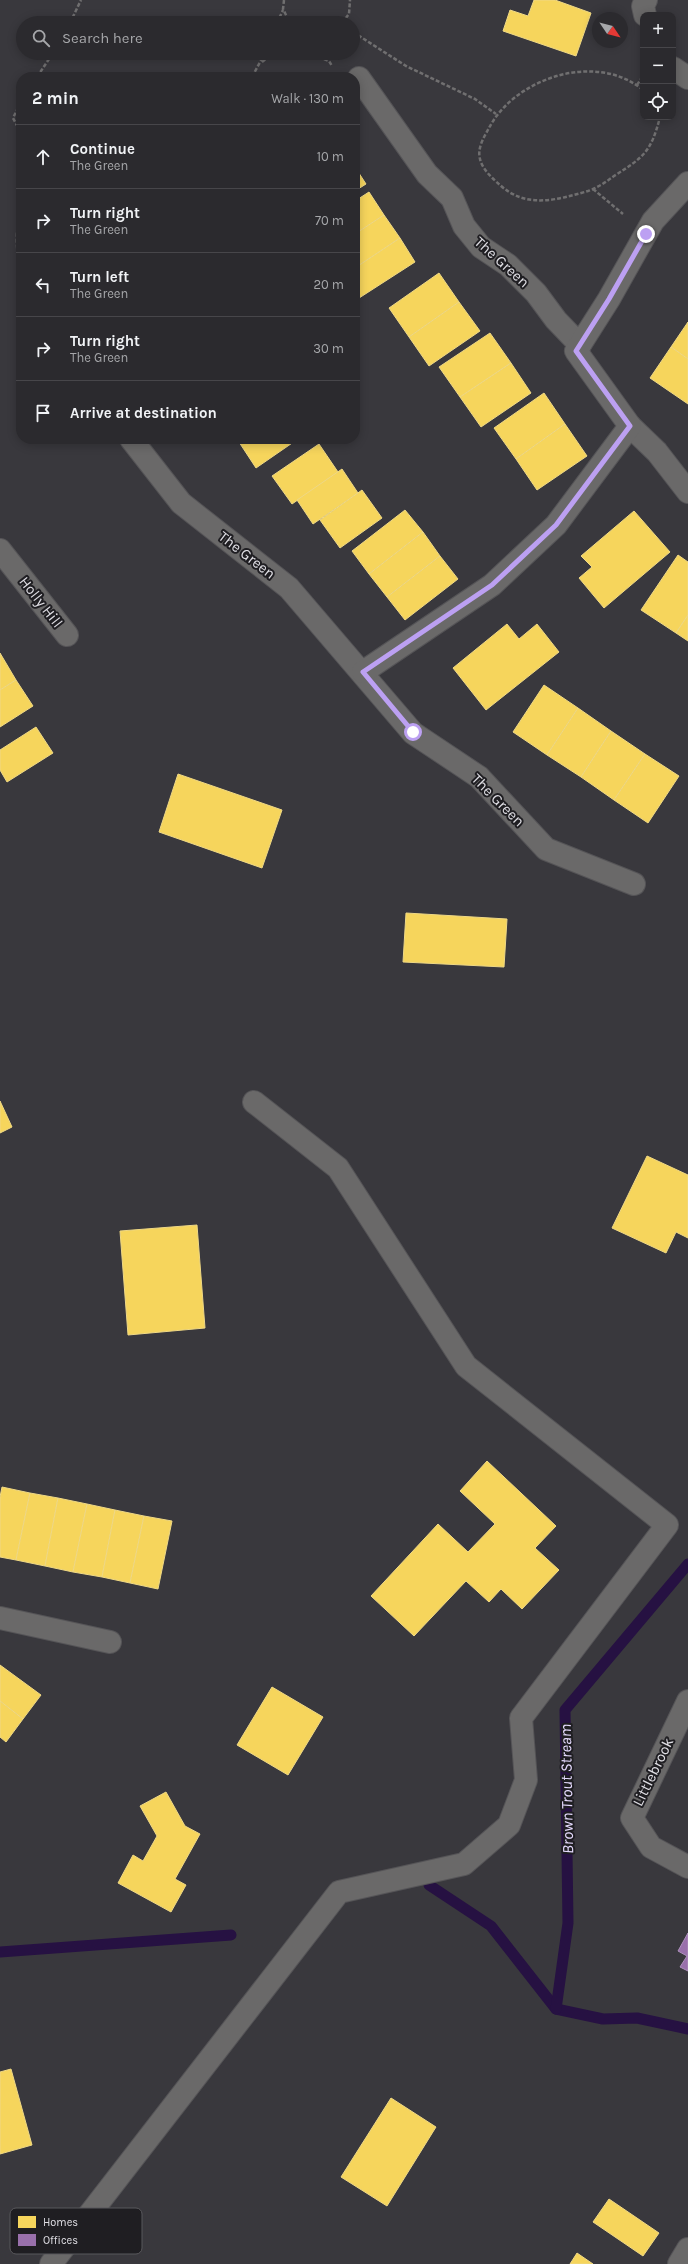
<!DOCTYPE html>
<html lang="en">
<head>
<meta charset="utf-8">
<style>
	:root { --surface:#2b2a2e; --page:#333236; --text:#f1f3f6; --muted:#a6a7aa; --line:#47464a }
	body { margin:0; font-family:Karla,sans-serif; background:var(--page); color:var(--text) }
	.controls { position:absolute; right:12px; top:12px; display:grid; overflow:hidden; border-radius:8px; box-shadow:0 2px 10px #0003 }
	.controls button { width:36px; height:36px; display:grid; place-items:center; padding:0; border:0; border-bottom:1px solid var(--line); background:var(--surface); color:var(--text); font:20px sans-serif }
	.compass { position:absolute; left:592px; top:12px; width:36px; height:36px; border-radius:50%; background:var(--surface); box-shadow:0 2px 10px #0003; rotate:125deg }
	.stop { position:absolute; width:12px; height:12px; margin:-9px; border:3px solid #bca0f2; border-radius:50%; background:#fff }
	.stop.end { background:#bca0f2; border-color:#fff; box-shadow:0 1px 4px #0008 }
	.list { margin:0; padding:0; list-style:none }
	h2 { display:flex; justify-content:space-between; align-items:center; height:52px; margin:0; padding:0 16px; font-size:17px }
	h2 small { font-size:13px; font-weight:400; color:var(--muted) }
	.list li { display:grid; grid-template-columns:26px 1fr auto; gap:12px; align-items:center; box-sizing:border-box; height:64px; padding:0 16px; border-top:1px solid var(--line) }
	.list b { display:block; font-size:15px; white-space:nowrap }
	.list p { margin:0; font-size:13px; white-space:nowrap; color:var(--muted) }
	.list em { font-size:13px; font-style:normal; color:var(--muted) }
	.icon { flex:none; width:22px; height:22px; fill:none; stroke:currentColor; stroke-width:2; stroke-linecap:round; stroke-linejoin:round }
	.map { position:relative; flex:none; width:688px; height:2264px; overflow:hidden }
	.search { position:absolute; background:var(--surface); box-shadow:0 2px 10px #0003; left:16px; top:16px; width:344px; height:44px; display:flex; align-items:center; gap:10px; box-sizing:border-box; padding:0 14px; border-radius:22px; color:var(--muted); font-size:15px }
	.panel { position:absolute; background:var(--surface); box-shadow:0 2px 10px #0003; left:16px; top:72px; width:344px; height:372px; border-radius:16px }
	.map>svg:first-child { display:block }
</style>
</head>
<body>
<div class="map">
<svg width="688" height="2264" viewBox="0 0 688 2264">
	<rect width="100%" height="100%" fill="#39383d"/>
	<g fill="#f6d55c" stroke="#efd885">
		<polygon points="534,0 555,0 591,13 576,56 503,31 510,10 528,16"/>
		<polygon points="355,167 366,184 355,191"/>
		<polygon points="369,192 384,215 355,234 355,201"/>
		<polygon points="384,215 400,238 355,268 355,234"/>
		<polygon points="400,238 415,262 356,300 355,268"/>
		<polygon points="439,273 459,302 409,337 389,308"/>
		<polygon points="459,302 480,331 429,366 409,337"/>
		<polygon points="688,322 688,359 671,347"/>
		<polygon points="490,333 511,363 460,397 439,367"/>
		<polygon points="671,347 688,359 688,404 650,378"/>
		<polygon points="511,363 531,393 481,427 460,397"/>
		<polygon points="544,393 565,424 516,459 494,428"/>
		<polygon points="565,424 587,456 537,490 516,459"/>
		<polygon points="237,439 298,439 256,468"/>
		<polygon points="319,444 338,472 292,504 272,476"/>
		<polygon points="342,469 358,493 313,524 297,500"/>
		<polygon points="362,490 382,518 340,548 320,520"/>
		<polygon points="405,510 423,532 369,574 352,551"/>
		<polygon points="634,511 670,552 604,608 579,578 592,567 581,556"/>
		<polygon points="423,532 440,556 387,597 369,574"/>
		<polygon points="678,555 688,562 688,615 676,633 641,610"/>
		<polygon points="440,556 458,579 405,620 387,597"/>
		<polygon points="688,615 688,641 676,633"/>
		<polygon points="507,624 519,639 537,624 559,652 486,710 453,668"/>
		<polygon points="0,653 16,680 0,690"/>
		<polygon points="16,680 33,706 0,727 0,690"/>
		<polygon points="544,685 578,708 547,755 513,732"/>
		<polygon points="578,708 611,731 581,777 547,755"/>
		<polygon points="36,727 53,753 7,782 0,770 0,750"/>
		<polygon points="611,731 645,754 614,800 581,777"/>
		<polygon points="645,754 679,776 648,823 614,800"/>
		<polygon points="178,774 282,810 262,868 159,832"/>
		<polygon points="406,913 507,919 504,967 403,962"/>
		<polygon points="0,1101 12,1127 0,1133"/>
		<polygon points="647,1156 688,1175 688,1238 676,1232 666,1253 612,1228"/>
		<polygon points="197,1225 205,1328 128,1335 120,1231"/>
		<polygon points="487,1461 556,1526 535,1548 559,1570 522,1609 501,1589 489,1602 466,1581 414,1636 371,1596 438,1524 468,1552 495,1524 460,1491"/>
		<polygon points="2,1487 30,1493 16,1560 0,1557 0,1497"/>
		<polygon points="30,1493 58,1498 45,1566 16,1560"/>
		<polygon points="58,1498 87,1504 73,1572 45,1566"/>
		<polygon points="87,1504 115,1510 102,1577 73,1572"/>
		<polygon points="115,1510 144,1516 130,1583 102,1577"/>
		<polygon points="144,1516 172,1521 158,1589 130,1583"/>
		<polygon points="0,1665 41,1695 23,1719 0,1701"/>
		<polygon points="272,1687 323,1717 288,1775 237,1745"/>
		<polygon points="0,1701 23,1719 6,1742 0,1737"/>
		<polygon points="166,1792 185,1826 200,1834 175,1879 186,1885 171,1912 118,1883 133,1855 143,1861 157,1836 140,1806"/>
		<polygon points="11,2069 32,2145 0,2154 0,2072"/>
		<polygon points="391,2098 436,2127 387,2206 341,2177"/>
		<polygon points="609,2199 659,2233 643,2256 593,2222"/>
		<polygon points="577,2253 593,2264 570,2264"/>
	</g>
	<polygon fill="#9970ab" stroke="#ae91bc" points="688,1933 688,1971 680,1967 687,1956 678,1951"/>
	<g fill="none" stroke-linecap="round" stroke-linejoin="round">
		<g stroke="#261142" stroke-width="11">
			<polyline points="429,1885 491,1926 556,2009 603,2019 637,2018 688,2029"/>
			<polyline points="0,1952 231,1935"/>
			<polyline points="556,2009 568,1923 565,1710 688,1564"/>
		</g>
		<g stroke="#555457" stroke-width="24">
			<g id="minor">
				<polyline points="645,15 643,6 646,0"/>
				<polyline points="673,68 688,78"/>
				<polyline points="359,78 427,174 452,198 464,226 481,247 508,265 536,293 556,320 580,345"/>
				<polyline points="630,426 657,452 688,492"/>
				<polyline points="131,439 181,503 289,588 413,733 479,777 546,849 634,884"/>
				<polyline points="0,550 67,635"/>
				<polyline points="363,672 492,585 556,525 630,426 576,351 609,299 653,221 688,183"/>
				<polyline points="0,1618 110,1642"/>
				<polyline points="688,1701 632,1818 651,1847 688,1867"/>
				<polyline points="51,2264 339,1892 464,1864 509,1825 526,1780 521,1718 667,1525 466,1366 338,1168 254,1102"/>
				<polyline points="679,2264 688,2249"/>
			</g>
		</g>
		<g stroke="#706f70" stroke-width="2.5" stroke-dasharray="4 2" stroke-linecap="butt">
			<polyline points="284,0 283,9 290,23"/>
			<polyline points="70,23 81,0"/>
			<polyline points="277,23 283,10"/>
			<polyline points="342,23 349,14 350,0"/>
			<polyline points="353,32 406,66 475,99 496,114"/>
			<polyline points="307,53 329,61 332,66"/>
			<polyline points="262,62 274,53"/>
			<polyline points="37,77 53,53"/>
			<polyline points="252,77 265,53"/>
			<polyline points="637,85 643,76"/>
			<path d="M643,90C596,51 515,78 489,128C484,137 477,148 480,159C482,169 493,179 500,185C526,209 557,200 588,191C597,188 606,182 614,176C644,157 651,152 660,117"/>
			<polyline points="21,102 13,118 21,133"/>
			<polyline points="593,189 623,214"/>
			<path d="M21,209C15,231 16,250 21,273"/>
		</g>
		<use href="#minor" stroke="#6a6969" stroke-width="22"/>
	</g>
	<g fill="none" stroke-linecap="round" stroke-linejoin="round">
		<polyline stroke="#bca0f2" stroke-width="5" points="413,732 363,672 492,585 556,525 630,426 576,351 609,299 646,234"/>
	</g>
	<g text-anchor="middle" stroke-width="4" stroke-linejoin="round" paint-order="stroke">
		<g font-size="15" fill="#e0dfe5" stroke="#1f1e22">
			<text transform="translate(502 262) rotate(42)" y="5">The Green</text>
			<text transform="translate(247 555) rotate(38)" y="5">The Green</text>
			<text transform="translate(41 602) rotate(52)" y="5">Holly Hill</text>
			<text transform="translate(498 800) rotate(45)" y="5">The Green</text>
			<text transform="translate(653 1772) rotate(-64)" y="5">Littlebrook</text>
		</g>
		<g font-size="16" font-style="italic" fill="#e6dbff" stroke="#1f1e22">
			<text transform="translate(566 1789) rotate(-91)" y="6">Brown Trout Stream</text>
		</g>
	</g>
	<rect x="10" y="2208" width="132" height="46" rx="6" fill="#1f1e22" stroke="#59585c" stroke-width="1"/>
	<rect x="18" y="2216" width="18" height="12" fill="#f6d55c"/>
	<rect x="18" y="2234" width="18" height="12" fill="#9970ab"/>
	<g font-size="11" fill="#e0dfe5">
		<text x="43" y="2226">Homes</text>
		<text x="43" y="2244">Offices</text>
	</g>
</svg>
<div class="controls">
<button>+</button>
<button>−</button>
<button><svg class="icon" aria-label="locate" viewBox="0 0 24 24"><circle cx="12" cy="12" r="6"/><path d="M12 2v4M12 18v4M2 12h4M18 12h4"/></svg></button>
</div>
<svg class="compass" viewBox="-18 -18 36 36"><path d="M0-13l5 13h-10z" fill="#e53935"/><path d="M0 13l5-13h-10z" fill="#a6a7aa"/></svg>
<div class="stop" style="left:413px;top:732px"></div>
<div class="stop end" style="left:646px;top:234px"></div>
<div class="search"><svg class="icon" aria-label="search" viewBox="0 0 24 24"><circle cx="10" cy="10" r="6"/><path d="M15 15l6 6"/></svg>Search here</div>
<section class="panel">
<h2>2 min<small>Walk · 130 m</small></h2>
<ul class="list">
<li><svg class="icon" aria-label="ahead" viewBox="0 0 24 24"><path d="M12 20V5M6 11l6-6 6 6"/></svg><div><b>Continue</b><p>The Green</p></div><em>10 m</em></li>
<li><svg class="icon" aria-label="right" viewBox="0 0 24 24"><path d="M7 20v-9h11M14 6l5 5-5 5"/></svg><div><b>Turn right</b><p>The Green</p></div><em>70 m</em></li>
<li><svg class="icon" aria-label="left" viewBox="0 0 24 24"><path d="M17 20v-9H6M10 6l-5 5 5 5"/></svg><div><b>Turn left</b><p>The Green</p></div><em>20 m</em></li>
<li><svg class="icon" aria-label="right" viewBox="0 0 24 24"><path d="M7 20v-9h11M14 6l5 5-5 5"/></svg><div><b>Turn right</b><p>The Green</p></div><em>30 m</em></li>
<li><svg class="icon" aria-label="arrive" viewBox="0 0 24 24"><path d="M6 21V4h12l-3 4 3 4H6"/></svg><div><b>Arrive at destination</b></div></li>
</ul>
</section>
</div>
</body>
</html>
